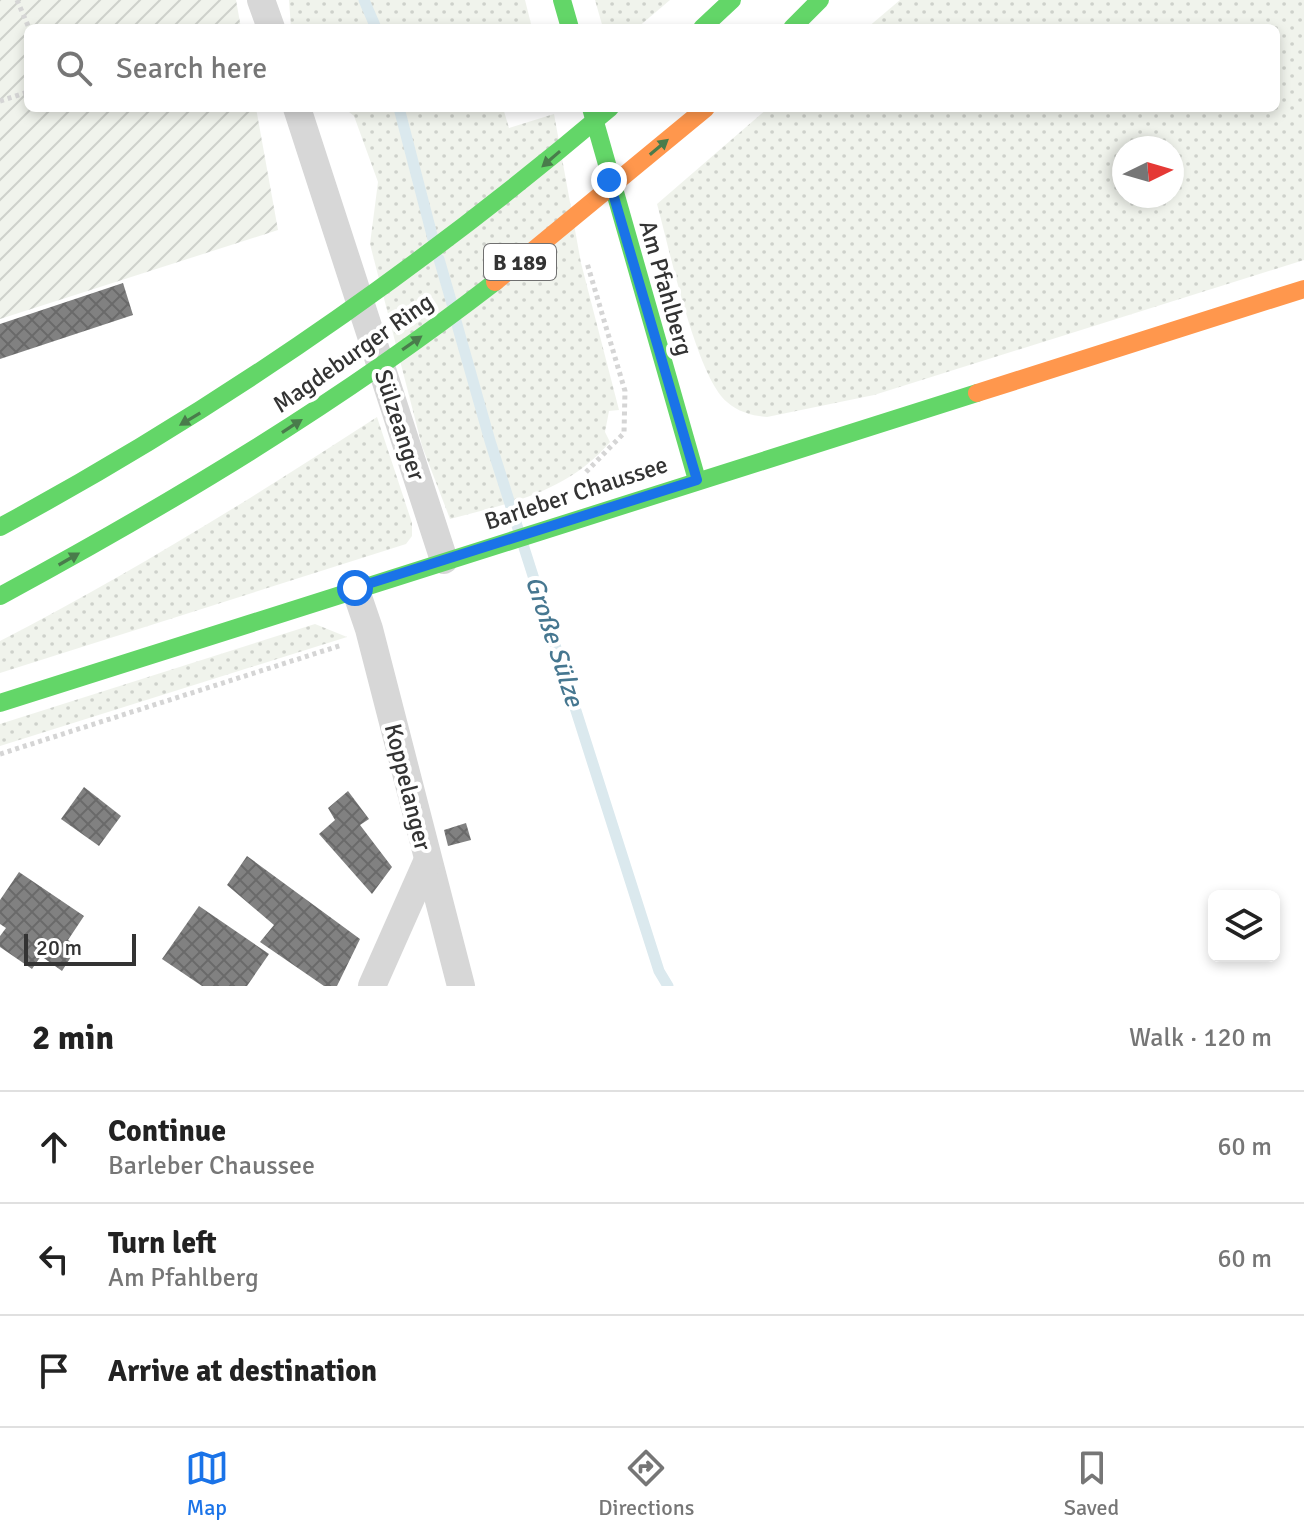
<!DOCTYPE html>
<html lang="en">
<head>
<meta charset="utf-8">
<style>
	:root { --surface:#fff; --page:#f2f2f2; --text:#222; --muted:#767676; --line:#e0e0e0; --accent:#1a73e8 }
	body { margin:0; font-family:Signika,sans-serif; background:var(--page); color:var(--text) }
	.controls { position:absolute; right:24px; bottom:24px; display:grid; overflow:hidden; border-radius:12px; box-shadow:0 4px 12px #0003 }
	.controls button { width:72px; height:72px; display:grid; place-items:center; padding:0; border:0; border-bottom:2px solid var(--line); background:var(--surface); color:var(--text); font:40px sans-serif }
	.compass { position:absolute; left:1112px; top:136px; width:72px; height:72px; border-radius:50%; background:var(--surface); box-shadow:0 4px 12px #0003; rotate:85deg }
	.scale { position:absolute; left:24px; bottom:20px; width:112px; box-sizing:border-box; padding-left:8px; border:4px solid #333; border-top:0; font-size:22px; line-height:28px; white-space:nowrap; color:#333; -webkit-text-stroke:6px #fff; paint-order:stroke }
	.stop { position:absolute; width:24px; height:24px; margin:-18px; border:6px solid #1a73e8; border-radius:50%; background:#fff }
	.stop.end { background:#1a73e8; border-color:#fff; box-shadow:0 2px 8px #0008 }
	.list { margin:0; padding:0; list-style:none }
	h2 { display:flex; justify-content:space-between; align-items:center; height:104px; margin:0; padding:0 32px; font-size:34px }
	h2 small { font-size:26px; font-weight:400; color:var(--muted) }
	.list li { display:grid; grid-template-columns:52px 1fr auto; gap:24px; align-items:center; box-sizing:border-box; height:112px; padding:0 32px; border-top:2px solid var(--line) }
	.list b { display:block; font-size:30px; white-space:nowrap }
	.list p { margin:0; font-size:26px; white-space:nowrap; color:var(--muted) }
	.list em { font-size:26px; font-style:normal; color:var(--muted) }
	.icon { flex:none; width:44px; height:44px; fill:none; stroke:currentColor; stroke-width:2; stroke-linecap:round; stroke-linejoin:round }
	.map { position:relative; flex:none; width:1304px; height:986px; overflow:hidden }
	.search { position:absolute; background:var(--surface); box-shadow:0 4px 12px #0003; left:24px; right:24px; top:24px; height:88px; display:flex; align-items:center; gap:20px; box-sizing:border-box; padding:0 28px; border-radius:12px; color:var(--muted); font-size:30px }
	.sheet { height:440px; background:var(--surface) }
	nav { display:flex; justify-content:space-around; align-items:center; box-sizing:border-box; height:112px; border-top:2px solid var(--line); background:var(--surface); font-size:22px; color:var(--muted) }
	nav a { display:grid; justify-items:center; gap:4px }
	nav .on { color:var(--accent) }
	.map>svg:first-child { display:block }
</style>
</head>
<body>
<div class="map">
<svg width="1304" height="986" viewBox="0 0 1304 986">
	<defs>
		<pattern id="grass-dots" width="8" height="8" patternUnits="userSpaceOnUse" patternTransform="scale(2)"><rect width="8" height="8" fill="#f0f3ec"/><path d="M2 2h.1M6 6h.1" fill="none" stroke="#ced1cb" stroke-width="1.8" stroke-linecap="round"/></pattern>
		<pattern id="garden-furrows" width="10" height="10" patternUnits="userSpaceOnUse" patternTransform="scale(2)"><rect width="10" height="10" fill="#f0f3ec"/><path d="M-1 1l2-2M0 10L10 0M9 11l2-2" fill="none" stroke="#ced1cb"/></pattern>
		<pattern id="building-cross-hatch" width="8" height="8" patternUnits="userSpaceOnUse" patternTransform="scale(2)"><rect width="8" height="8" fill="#818181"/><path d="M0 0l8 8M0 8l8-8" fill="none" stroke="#6a6a6a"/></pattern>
	</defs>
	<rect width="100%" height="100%" fill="#fff"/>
	<g fill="url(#grass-dots)" fill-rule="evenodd">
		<polygon points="289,0 525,0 532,28 291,28"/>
		<polygon points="595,0 670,0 637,28 603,28"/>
		<path d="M900,0H1304V260L874,395L767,417C753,416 738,412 727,402C696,376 669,247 657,204L768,108H1276V28H867ZM1124,148H1172V196H1124Z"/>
		<path d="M344,108H503L509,128L554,114L581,263L619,410L609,411L605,432L610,442C568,492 510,503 450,519L422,446L370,244L378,182L354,116Z"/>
		<path d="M377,417L412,523V536L406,544L0,673V641C130,574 254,497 377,417Z"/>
		<polygon points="315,624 347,637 0,746 0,724"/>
	</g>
	<polygon fill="url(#garden-furrows)" points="0,0 236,0 241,28 28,28 28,108 256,108 278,230 0,319"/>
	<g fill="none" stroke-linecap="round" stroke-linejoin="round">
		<g stroke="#dbe9ee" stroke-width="11">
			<polyline points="364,0 376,28"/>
			<polyline points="399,108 433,239"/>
			<polyline points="439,259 452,304"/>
			<polyline points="456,321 490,441 659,971 668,986"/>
		</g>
	</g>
	<g fill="url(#building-cross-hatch)">
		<polygon points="123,283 133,315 0,359 0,324"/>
		<polygon points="84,787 121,816 99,846 61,819"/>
		<polygon points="348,791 369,819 360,825 392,867 372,894 319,834 335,820 328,808"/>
		<polygon points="466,823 471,840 448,846 444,830"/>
		<polygon points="247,856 360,939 337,986 324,986 260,942 274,925 227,885"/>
		<polygon points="19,872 84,916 68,940 78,946 62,971 41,956 32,969 0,947 0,936 6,928 0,924 0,900"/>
		<polygon points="199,906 269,954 247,986 202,986 162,959"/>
	</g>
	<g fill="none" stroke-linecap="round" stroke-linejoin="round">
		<g stroke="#d5d5d5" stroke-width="5" stroke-dasharray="4 4" stroke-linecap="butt">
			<polyline points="17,0 29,28"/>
			<polyline points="0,101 28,92"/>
			<polyline points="586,472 624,433 625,391 587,263"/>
			<polyline points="0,754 342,645"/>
		</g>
		<g stroke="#d7d7d7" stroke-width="28">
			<polyline points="261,0 271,28"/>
			<polyline points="297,108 444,560"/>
			<polyline points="355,588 369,629 461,986"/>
			<polyline points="372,986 427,862"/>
		</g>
		<g stroke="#63d668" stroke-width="18">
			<polyline points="562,0 570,28"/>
			<polyline points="702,28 732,0"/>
			<polyline points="792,28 820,0"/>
			<polyline points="591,108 697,480"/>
			<path d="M0,527C219,409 420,269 610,108"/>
			<path d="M0,596C172,503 340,402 495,282"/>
			<polyline points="0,703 977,393"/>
		</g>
		<g stroke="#ff974d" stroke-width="18">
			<polyline points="495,282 706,108"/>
			<polyline points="977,393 1304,289"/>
		</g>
	</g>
	<defs><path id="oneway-solid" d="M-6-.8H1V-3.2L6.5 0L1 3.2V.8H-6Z" transform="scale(2)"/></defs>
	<g fill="#497c4b">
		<use href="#oneway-solid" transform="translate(659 147) rotate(-40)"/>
		<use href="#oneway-solid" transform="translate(551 159) rotate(139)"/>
		<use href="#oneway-solid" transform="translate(412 343) rotate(-35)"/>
		<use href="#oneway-solid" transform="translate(190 419) rotate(149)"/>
		<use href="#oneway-solid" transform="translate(292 426) rotate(-33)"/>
		<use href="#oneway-solid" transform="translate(69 559) rotate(-30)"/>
	</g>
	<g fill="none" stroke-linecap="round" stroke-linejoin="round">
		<polyline stroke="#1a73e8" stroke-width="10" points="355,588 697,480 609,180"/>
	</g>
	<g text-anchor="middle" stroke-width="8" stroke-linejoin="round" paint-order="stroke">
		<rect fill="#fff" stroke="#707070" stroke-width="2" x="484" y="244" width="72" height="36" rx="6"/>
		<g font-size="22" font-weight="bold" fill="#333">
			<text x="520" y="270">B 189</text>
		</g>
		<g font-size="24" fill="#333" stroke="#fff">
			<text transform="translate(666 288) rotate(74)" y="8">Am Pfahlberg</text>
			<text transform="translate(353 353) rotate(-35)" y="8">Magdeburger Ring</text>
			<text transform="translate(400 425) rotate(72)" y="8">Sülzeanger</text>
			<text transform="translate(576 493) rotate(-18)" y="8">Barleber Chaussee</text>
			<text transform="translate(408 787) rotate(76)" y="8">Koppelanger</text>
		</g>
		<g font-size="26" font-style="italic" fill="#467790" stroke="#fff">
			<text transform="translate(555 641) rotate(72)" y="9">Große Sülze</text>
		</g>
	</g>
</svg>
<div class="controls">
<button><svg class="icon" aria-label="layers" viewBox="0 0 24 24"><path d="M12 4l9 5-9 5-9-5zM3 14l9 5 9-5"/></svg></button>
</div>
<svg class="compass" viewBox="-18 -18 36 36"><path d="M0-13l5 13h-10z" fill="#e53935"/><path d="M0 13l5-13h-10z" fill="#767676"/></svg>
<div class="scale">20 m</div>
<div class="stop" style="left:355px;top:588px"></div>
<div class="stop end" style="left:609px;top:180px"></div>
<div class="search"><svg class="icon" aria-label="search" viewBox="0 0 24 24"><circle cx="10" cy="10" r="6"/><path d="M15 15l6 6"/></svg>Search here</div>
</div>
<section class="sheet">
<h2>2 min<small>Walk · 120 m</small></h2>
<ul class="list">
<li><svg class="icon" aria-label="ahead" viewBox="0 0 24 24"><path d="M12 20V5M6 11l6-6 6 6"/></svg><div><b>Continue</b><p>Barleber Chaussee</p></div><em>60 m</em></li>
<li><svg class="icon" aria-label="left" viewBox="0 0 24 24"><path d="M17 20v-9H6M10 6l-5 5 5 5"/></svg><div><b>Turn left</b><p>Am Pfahlberg</p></div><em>60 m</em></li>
<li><svg class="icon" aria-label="arrive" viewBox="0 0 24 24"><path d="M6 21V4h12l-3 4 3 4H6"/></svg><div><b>Arrive at destination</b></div></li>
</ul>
</section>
<nav>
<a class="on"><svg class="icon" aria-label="map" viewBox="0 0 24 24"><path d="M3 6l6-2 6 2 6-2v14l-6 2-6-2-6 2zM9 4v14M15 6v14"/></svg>Map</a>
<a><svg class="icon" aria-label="directions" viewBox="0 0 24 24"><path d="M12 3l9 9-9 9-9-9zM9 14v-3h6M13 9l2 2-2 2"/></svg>Directions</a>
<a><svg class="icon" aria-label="saved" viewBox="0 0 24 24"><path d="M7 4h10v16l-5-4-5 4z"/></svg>Saved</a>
</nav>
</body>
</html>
